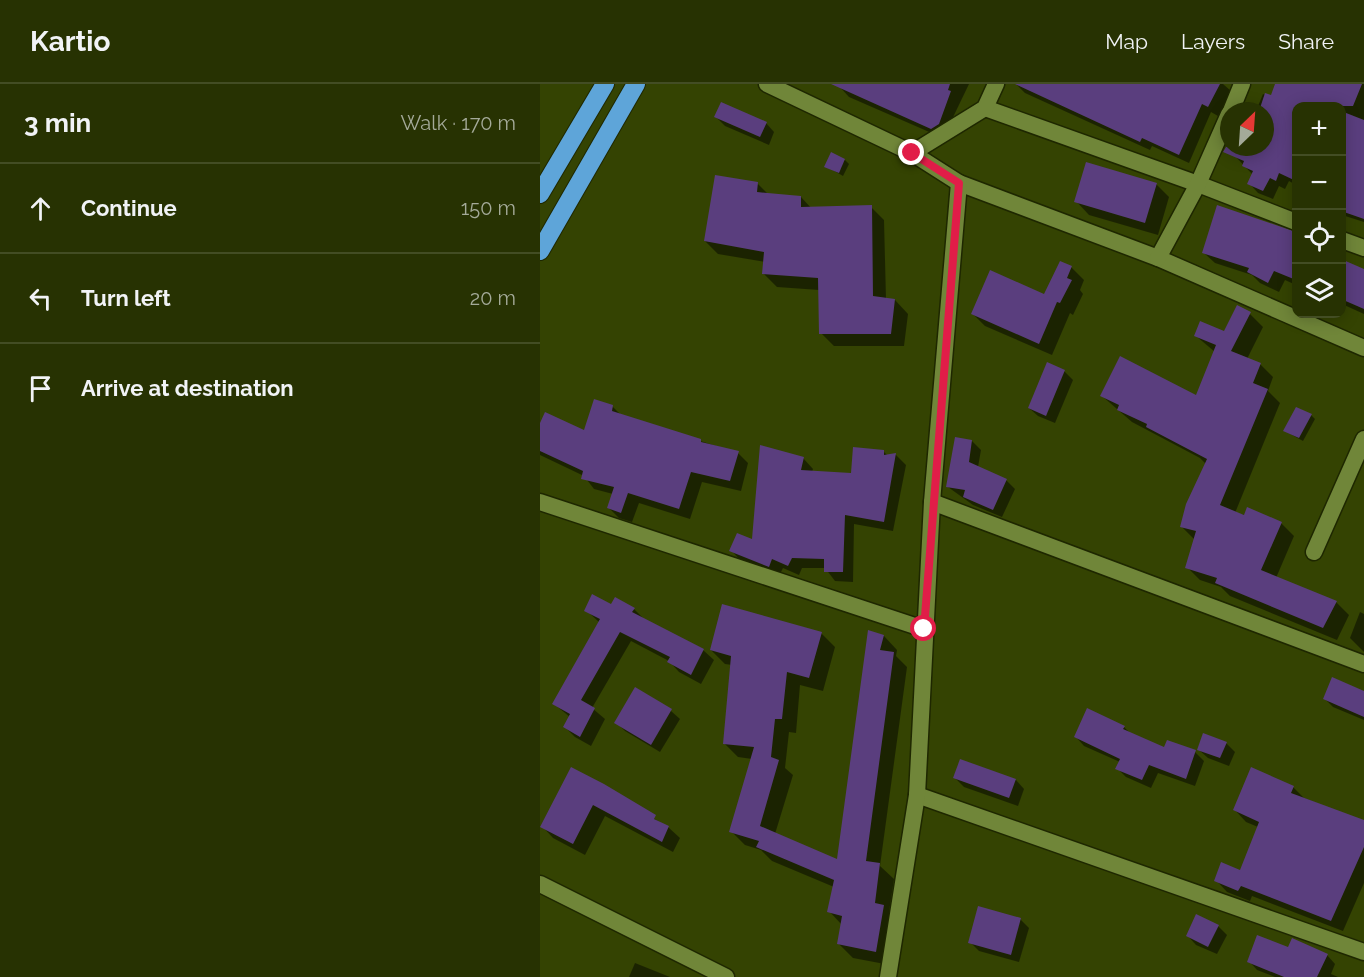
<!DOCTYPE html>
<html lang="en">
<head>
<meta charset="utf-8">
<style>
	:root { --surface:#273202; --page:#2f3a0c; --text:#f1f3f6; --muted:#a4aa99; --line:#434d24 }
	body { margin:0; font-family:Raleway,sans-serif; background:var(--page); color:var(--text) }
	.controls { position:absolute; right:18px; top:18px; display:grid; overflow:hidden; border-radius:12px; box-shadow:0 3px 15px #0003 }
	.controls button { width:54px; height:54px; display:grid; place-items:center; padding:0; border:0; border-bottom:2px solid var(--line); background:var(--surface); color:var(--text); font:30px sans-serif }
	.compass { position:absolute; left:680px; top:18px; width:54px; height:54px; border-radius:50%; background:var(--surface); box-shadow:0 3px 15px #0003; rotate:25deg }
	.stop { position:absolute; width:18px; height:18px; margin:-14px; border:4px solid #e11d48; border-radius:50%; background:#fff }
	.stop.end { background:#e11d48; border-color:#fff; box-shadow:0 2px 6px #0008 }
	.list { margin:0; padding:0; list-style:none }
	h2 { display:flex; justify-content:space-between; align-items:center; height:78px; margin:0; padding:0 24px; font-size:26px }
	h2 small { font-size:20px; font-weight:400; color:var(--muted) }
	.list li { display:grid; grid-template-columns:39px 1fr auto; gap:18px; align-items:center; box-sizing:border-box; height:90px; padding:0 24px; border-top:2px solid var(--line) }
	.list b { display:block; font-size:22px; white-space:nowrap }
	.list em { font-size:20px; font-style:normal; color:var(--muted) }
	.icon { flex:none; width:33px; height:33px; fill:none; stroke:currentColor; stroke-width:2; stroke-linecap:round; stroke-linejoin:round }
	.map { position:relative; flex:none; width:824px; height:893px; overflow:hidden }
	header { display:flex; align-items:center; gap:36px; box-sizing:border-box; height:84px; padding:0 30px; background:var(--surface); border-bottom:2px solid var(--line) }
	header strong { font-size:28px }
	nav { display:flex; gap:33px; margin-inline-start:auto; font-size:21px }
	main { display:flex }
	aside { flex:1; background:var(--surface) }
	.map>svg:first-child { display:block }
</style>
</head>
<body>
<header>
<strong>Kartio</strong>
<nav><a>Map</a><a>Layers</a><a>Share</a></nav>
</header>
<main>
<aside>
<h2>3 min<small>Walk · 170 m</small></h2>
<ul class="list">
<li><svg class="icon" aria-label="ahead" viewBox="0 0 24 24"><path d="M12 20V5M6 11l6-6 6 6"/></svg><div><b>Continue</b></div><em>150 m</em></li>
<li><svg class="icon" aria-label="left" viewBox="0 0 24 24"><path d="M17 20v-9H6M10 6l-5 5 5 5"/></svg><div><b>Turn left</b></div><em>20 m</em></li>
<li><svg class="icon" aria-label="arrive" viewBox="0 0 24 24"><path d="M6 21V4h12l-3 4 3 4H6"/></svg><div><b>Arrive at destination</b></div></li>
</ul>
</aside>
<div class="map">
<svg width="824" height="893" viewBox="0 0 824 893">
	<rect width="100%" height="100%" fill="#344302"/>
	<g fill="#0007">
		<polygon points="300,0 429,0 403,54 309,13 299,2"/>
		<polygon points="476,0 683,0 691,7 678,32 671,28 649,79 612,62 610,66 485,9"/>
		<polygon points="737,0 824,0 824,138 802,131 802,22 756,22 756,101 749,97 745,105 739,102 733,115 718,109 709,99 713,91 696,73 700,63 725,63 725,27 716,27 723,10 732,13"/>
		<polygon points="176,33 226,39 234,48 229,61 185,42"/>
		<polygon points="305,76 309,80 303,92 286,82"/>
		<polygon points="218,100 229,111 261,113 272,125 331,123 344,136 346,215 355,216 368,230 364,262 294,262 281,249 279,206 237,203 224,190 225,178 178,170 165,157"/>
		<polygon points="616,100 629,113 618,151 549,131 536,117"/>
		<polygon points="752,149 756,149 756,201 745,196 739,208 720,199 712,191 675,179 664,169"/>
		<polygon points="802,177 824,187 824,230 802,220"/>
		<polygon points="531,183 544,196 540,206 543,210 533,231 530,229 512,271 445,242 432,229 505,211"/>
		<polygon points="710,230 723,243 707,275 720,280 733,293 728,307 740,319 695,429 741,439 754,452 736,494 796,518 809,531 797,556 690,512 681,503 660,496 647,483 655,456 642,443 666,380 660,374 592,338 562,312 657,313 675,268 656,252 684,249"/>
		<polygon points="524,287 533,296 515,339 498,332 489,324"/>
		<polygon points="73,323 82,332 198,369 208,379 201,407 162,398 150,435 99,419 92,438 79,434 68,423 73,410 54,405 44,392 0,371 0,343 45,348"/>
		<polygon points="771,331 775,335 763,357 745,347"/>
		<polygon points="432,357 441,366 438,383 466,396 475,405 462,433 433,421 408,403"/>
		<polygon points="344,368 348,372 356,371 366,381 353,447 314,440 313,498 295,497 285,484 262,484 259,491 243,484 239,492 201,477 191,466 213,458 263,374 273,385 272,388 312,390"/>
		<polygon points="72,522 94,525 104,535 163,566 174,576 161,600 139,588 129,577 91,557 52,624 65,635 51,662 35,653 25,643 30,633 14,620 60,539 46,526"/>
		<polygon points="820,528 824,530 824,568 810,554"/>
		<polygon points="329,548 344,552 357,566 356,572 367,583 340,782 354,795 349,828 357,836 350,881 313,874 299,860 302,841 289,827 294,803 232,777 221,766 205,761 191,747 212,675 198,673 184,659 192,581 185,580 171,566 281,549 295,563 283,607 260,601 256,649 249,648 245,684 253,691 235,750 298,777"/>
		<polygon points="95,605 131,627 140,635 120,668 85,647 76,638"/>
		<polygon points="824,609 824,636 793,623 785,615"/>
		<polygon points="584,643 591,650 625,665 655,668 664,677 655,702 618,689 611,704 586,693 577,684 580,678 544,662 536,653"/>
		<polygon points="686,659 695,668 689,682 668,674 659,666"/>
		<polygon points="31,685 128,743 140,754 133,768 65,732 45,771 13,754 2,742"/>
		<polygon points="415,694 476,696 484,705 478,722 424,703"/>
		<polygon points="753,703 764,714 824,738 824,799 803,847 712,812 710,817 687,808 676,796 701,788 718,743 706,738 695,726"/>
		<polygon points="480,835 489,844 479,878 439,867 430,858"/>
		<polygon points="678,842 687,851 677,870 656,861 648,852"/>
		<polygon points="749,865 787,871 795,880 791,890 798,893 735,893 717,886 709,877"/>
		<polygon points="95,879 130,893 89,893"/>
	</g>
	<g fill="#5a3e7e">
		<polygon points="291,0 410,0 408,6 411,7 399,40 391,45"/>
		<polygon points="475,0 680,0 668,23 662,20 639,71 602,54 600,58"/>
		<polygon points="735,0 822,0 813,22 756,22 756,97 739,89 736,97 730,94 723,107 707,100 713,87 702,82 704,77 683,68 686,63 725,63 725,27 719,27 725,9 731,11"/>
		<polygon points="181,18 227,38 220,53 174,33"/>
		<polygon points="801,27 824,36 824,135 801,127"/>
		<polygon points="291,68 305,75 299,89 284,83"/>
		<polygon points="546,78 617,99 605,139 534,118"/>
		<polygon points="175,91 218,98 217,108 261,112 261,123 332,121 333,212 355,215 351,250 279,250 278,194 222,190 224,168 164,157"/>
		<polygon points="677,121 756,148 756,196 734,187 728,199 707,188 709,184 662,169"/>
		<polygon points="801,175 824,185 824,225 801,215"/>
		<polygon points="520,177 532,182 527,194 532,196 520,219 517,218 499,260 431,230 450,186 504,210"/>
		<polygon points="697,221 711,228 691,267 721,279 713,299 728,305 680,421 704,431 707,423 742,438 721,486 797,517 783,544 675,499 677,494 645,484 656,447 640,443 646,420 667,375 606,343 607,340 577,326 579,321 560,312 580,272 656,311 676,261 654,252 660,237 684,247"/>
		<polygon points="507,278 525,286 506,332 488,324"/>
		<polygon points="54,315 73,321 72,327 161,355 161,358 199,367 190,397 151,388 139,425 88,409 81,429 67,424 74,403 41,395 43,387 0,367 0,339 5,328 44,346"/>
		<polygon points="756,323 772,330 759,354 743,347"/>
		<polygon points="415,353 432,356 429,378 467,395 453,426 423,413 425,406 406,403"/>
		<polygon points="220,361 264,373 261,386 311,389 313,363 344,366 344,371 356,369 344,438 305,431 303,488 284,488 284,475 252,474 248,482 232,475 229,483 189,467 197,449 212,455"/>
		<polygon points="52,510 71,520 75,513 95,524 92,528 164,565 151,591 127,578 130,573 80,548 41,616 55,624 40,653 23,643 30,630 12,620 60,535 44,527"/>
		<polygon points="182,520 282,548 269,594 247,588 242,635 235,635 231,673 239,676 220,742 297,775 328,546 344,551 340,566 354,568 326,777 340,779 335,819 344,821 336,868 297,860 302,832 287,828 294,796 216,763 219,757 189,748 214,663 183,660 191,572 170,566"/>
		<polygon points="792,593 824,607 824,633 783,615"/>
		<polygon points="95,603 132,625 111,661 74,639"/>
		<polygon points="547,624 585,642 583,645 624,663 627,656 656,666 646,695 609,681 602,696 575,685 580,675 534,653"/>
		<polygon points="663,649 687,658 680,674 657,666"/>
		<polygon points="420,675 476,695 469,714 413,694"/>
		<polygon points="31,683 64,700 116,731 114,735 129,742 122,758 53,721 33,760 0,743"/>
		<polygon points="711,683 754,702 751,709 824,736 824,763 791,837 701,802 698,807 674,797 681,778 700,786 719,738 693,726"/>
		<polygon points="438,822 481,834 471,871 428,859"/>
		<polygon points="656,830 679,841 668,863 646,852"/>
		<polygon points="717,851 748,863 752,854 788,870 777,893 744,893 707,878"/>
	</g>
	<g fill="none" stroke-linecap="round" stroke-linejoin="round">
		<g stroke="#1e2700" stroke-width="19">
			<g id="street">
				<polyline points="227,0 372,69 419,99 618,174 824,264"/>
				<polyline points="445,24 658,100 756,138"/>
				<polyline points="691,27 702,0"/>
				<polyline points="372,69 445,24 456,0"/>
				<polyline points="802,156 824,164"/>
				<polyline points="618,174 658,100 689,30"/>
				<polyline points="0,418 384,545"/>
				<polyline points="392,418 824,580"/>
				<polyline points="774,468 824,355"/>
				<polyline points="377,711 824,868"/>
				<polyline points="0,800 186,893"/>
				<polyline points="348,893 377,711 392,418 419,99"/>
			</g>
		</g>
		<g stroke="#1e2700" stroke-width="20">
			<g id="highway">
				<polyline points="0,110 65,0"/>
				<polyline points="0,167 96,0"/>
			</g>
		</g>
		<use href="#street" stroke="#708639" stroke-width="16"/>
		<use href="#highway" stroke="#5ea5d9" stroke-width="18"/>
	</g>
	<g fill="none" stroke-linecap="round" stroke-linejoin="round">
		<polyline stroke="#e11d48" stroke-width="8" points="372,69 419,99 384,545"/>
	</g>
</svg>
<div class="controls">
<button>+</button>
<button>−</button>
<button><svg class="icon" aria-label="locate" viewBox="0 0 24 24"><circle cx="12" cy="12" r="6"/><path d="M12 2v4M12 18v4M2 12h4M18 12h4"/></svg></button>
<button><svg class="icon" aria-label="layers" viewBox="0 0 24 24"><path d="M12 4l9 5-9 5-9-5zM3 14l9 5 9-5"/></svg></button>
</div>
<svg class="compass" viewBox="-18 -18 36 36"><path d="M0-13l5 13h-10z" fill="#e53935"/><path d="M0 13l5-13h-10z" fill="#a4aa99"/></svg>
<div class="stop" style="left:384px;top:545px"></div>
<div class="stop end" style="left:372px;top:69px"></div>
</div>
</main>
</body>
</html>
